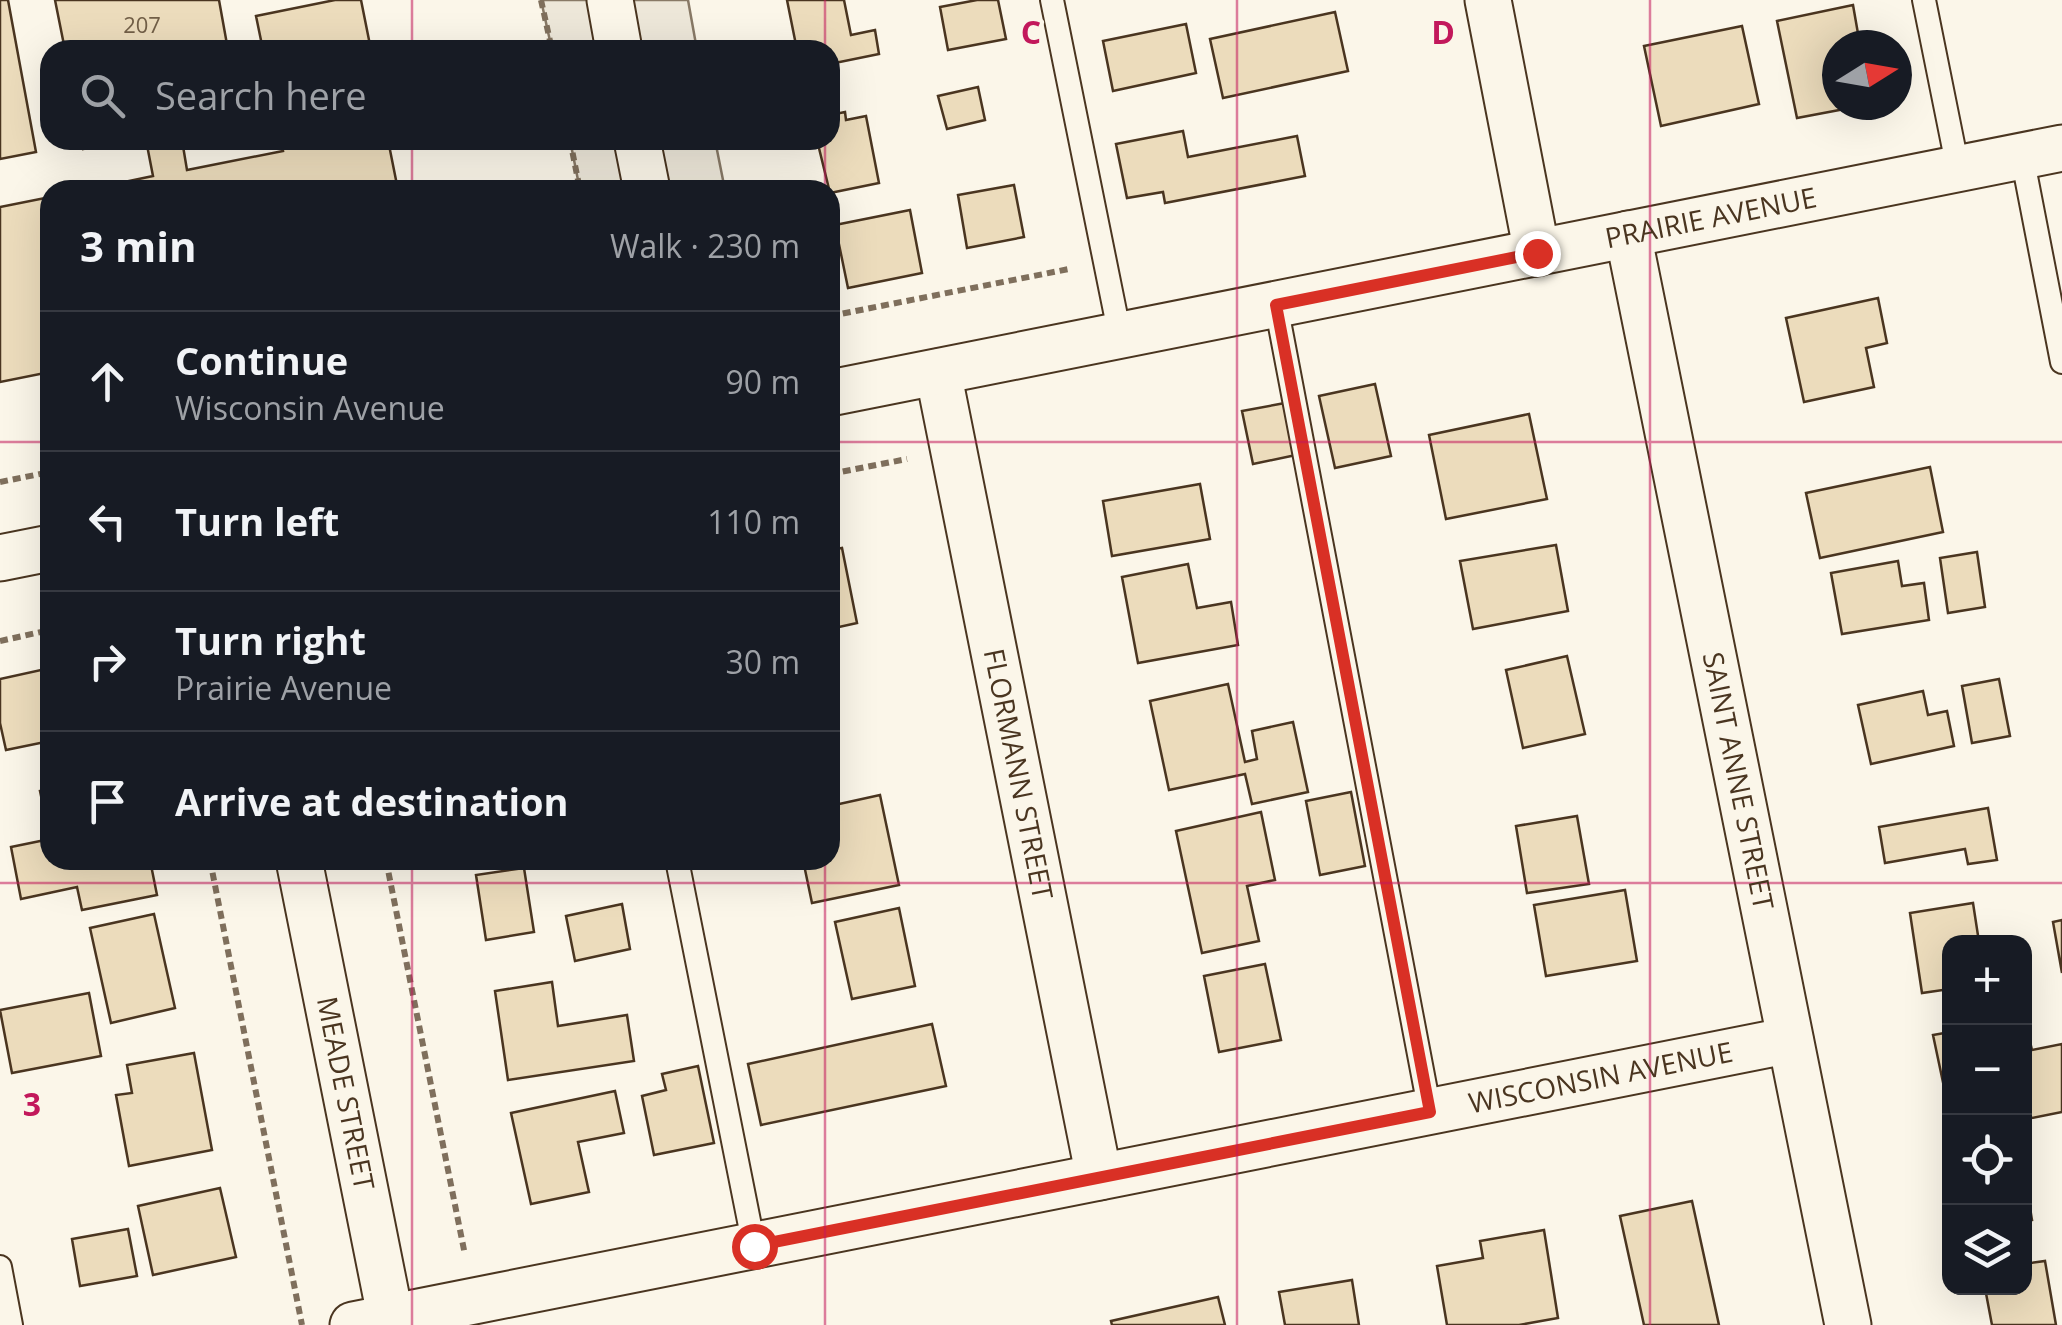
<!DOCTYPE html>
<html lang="en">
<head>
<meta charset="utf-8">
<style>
	:root { --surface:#171b24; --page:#242831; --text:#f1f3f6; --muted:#9ea1a6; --line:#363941 }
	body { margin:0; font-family:"Open Sans",sans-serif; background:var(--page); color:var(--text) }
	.controls { position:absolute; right:30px; bottom:30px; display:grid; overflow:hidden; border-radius:20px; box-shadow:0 10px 40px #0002 }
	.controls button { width:90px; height:90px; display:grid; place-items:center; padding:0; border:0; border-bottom:2px solid var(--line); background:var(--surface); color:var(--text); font:50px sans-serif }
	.compass { position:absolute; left:1822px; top:30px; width:90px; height:90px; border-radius:50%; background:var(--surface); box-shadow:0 10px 40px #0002; rotate:79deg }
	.stop { position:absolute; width:30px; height:30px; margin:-22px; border:8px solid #d93025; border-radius:50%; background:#fff }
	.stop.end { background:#d93025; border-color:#fff; box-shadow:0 2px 10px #0008 }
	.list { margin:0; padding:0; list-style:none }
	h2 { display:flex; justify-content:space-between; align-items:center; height:130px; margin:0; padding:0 40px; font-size:42px }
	h2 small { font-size:32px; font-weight:400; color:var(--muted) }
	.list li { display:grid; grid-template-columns:65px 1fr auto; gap:30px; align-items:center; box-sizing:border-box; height:140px; padding:0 40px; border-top:2px solid var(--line) }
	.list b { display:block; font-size:38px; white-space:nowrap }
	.list p { margin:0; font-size:32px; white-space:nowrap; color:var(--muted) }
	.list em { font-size:32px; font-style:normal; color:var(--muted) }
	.icon { flex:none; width:55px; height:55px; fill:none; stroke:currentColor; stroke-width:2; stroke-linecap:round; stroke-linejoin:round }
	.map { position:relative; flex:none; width:2062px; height:1325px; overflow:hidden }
	.search { position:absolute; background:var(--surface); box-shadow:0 10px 40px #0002; left:40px; top:40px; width:800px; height:110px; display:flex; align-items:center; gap:25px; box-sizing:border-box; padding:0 35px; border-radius:30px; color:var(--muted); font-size:38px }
	.panel { position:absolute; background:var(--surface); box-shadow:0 10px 40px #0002; left:40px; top:180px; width:800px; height:690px; border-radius:30px }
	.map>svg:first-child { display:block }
</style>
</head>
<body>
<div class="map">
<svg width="2062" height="1325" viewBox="0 0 2062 1325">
	<rect width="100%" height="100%" fill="#fbf6e9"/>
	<g fill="#ede7d9" stroke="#887966" stroke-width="2.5">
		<polygon points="541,0 688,0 697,50 552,50"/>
		<polygon points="570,140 715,140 725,190 580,190"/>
	</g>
	<g fill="#ecdcbc" stroke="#4a3520" stroke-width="2.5">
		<polygon points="0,0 8,0 36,152 0,159"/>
		<polygon points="55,0 219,0 228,50 65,50"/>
		<polygon points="335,0 361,0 371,50 263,50 256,16"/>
		<polygon points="787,0 844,0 851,35 875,30 879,54 830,64 830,50 797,50"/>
		<polygon points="977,0 998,0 1006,39 948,50 940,7"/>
		<polygon points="1853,5 1860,45 1837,45 1837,105 1850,108 1797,118 1777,21"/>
		<polygon points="1335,12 1348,71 1223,98 1210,39"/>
		<polygon points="1186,24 1196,73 1113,91 1103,41"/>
		<polygon points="1742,26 1759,104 1661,126 1644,46"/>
		<polygon points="978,87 985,120 947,129 938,96"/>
		<polygon points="845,112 846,120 866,116 879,183 830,193 817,140 830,140 830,115"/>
		<polygon points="1183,131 1188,157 1297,136 1305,176 1165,203 1163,192 1127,198 1116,144"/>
		<polygon points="81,140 131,140 83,149"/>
		<polygon points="146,140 182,140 187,170 283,151 281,140 388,140 398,190 86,190 153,176"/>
		<polygon points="1014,185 1024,237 967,248 958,195"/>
		<polygon points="50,197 50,372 0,382 0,207"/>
		<polygon points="910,210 922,273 848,288 835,225"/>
		<polygon points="1878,298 1887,343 1866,348 1874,387 1804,402 1786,318"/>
		<polygon points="1375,384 1391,456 1335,468 1319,396"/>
		<polygon points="1285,403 1296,455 1253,464 1242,411"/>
		<polygon points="1529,414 1547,499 1446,519 1429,435"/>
		<polygon points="1930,467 1943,532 1820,558 1806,493"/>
		<polygon points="1200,484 1210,539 1112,556 1103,501"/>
		<polygon points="1556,545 1568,611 1473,629 1460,561"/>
		<polygon points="842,548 857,623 830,629 830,550"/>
		<polygon points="1977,552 1985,607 1948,613 1940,558"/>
		<polygon points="1898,561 1902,586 1924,583 1929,620 1842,634 1831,573"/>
		<polygon points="1188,564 1197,608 1231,602 1238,645 1138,663 1122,577"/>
		<polygon points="1567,656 1585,734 1523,748 1506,670"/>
		<polygon points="50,668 50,741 6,750 0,723 0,679"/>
		<polygon points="1999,679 2010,736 1972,743 1962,686"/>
		<polygon points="1228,684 1245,762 1257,759 1252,731 1293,722 1308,792 1252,804 1245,774 1169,790 1150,701"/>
		<polygon points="1923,691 1928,715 1947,711 1954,746 1871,764 1858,705"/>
		<polygon points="50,789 50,860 150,860 157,895 82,910 77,887 21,899 11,847 50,839 40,791"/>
		<polygon points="1351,792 1365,866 1320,875 1306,801"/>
		<polygon points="880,795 899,885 812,903 803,860 830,860 830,806"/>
		<polygon points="1988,808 1997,860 1968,864 1965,849 1885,863 1879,827"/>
		<polygon points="1261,812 1275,880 1247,886 1259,941 1202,953 1176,831"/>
		<polygon points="1577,816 1589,884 1527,893 1516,826"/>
		<polygon points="524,868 534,932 486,940 476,875"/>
		<polygon points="1625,890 1637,961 1546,976 1534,905"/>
		<polygon points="1973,903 1979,942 1950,942 1950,989 1922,993 1910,913"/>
		<polygon points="622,904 630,949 575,961 566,916"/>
		<polygon points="899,908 915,986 852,999 835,922"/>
		<polygon points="154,914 175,1008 111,1023 90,928"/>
		<polygon points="2062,920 2062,973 2053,922"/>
		<polygon points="1265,964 1281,1040 1219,1052 1204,976"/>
		<polygon points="552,982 558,1026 627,1015 634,1061 508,1080 495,991"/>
		<polygon points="89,993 101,1056 12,1073 0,1010"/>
		<polygon points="2024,1017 2032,1050 2062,1044 2062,1112 2027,1119"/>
		<polygon points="932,1024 946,1086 761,1125 748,1064"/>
		<polygon points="1950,1032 1950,1105 1948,1106 1933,1035"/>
		<polygon points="194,1053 212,1150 129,1166 116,1095 132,1093 127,1065"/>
		<polygon points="698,1066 714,1143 654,1155 642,1096 666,1090 662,1074"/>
		<polygon points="615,1091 624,1133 578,1142 589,1192 531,1204 511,1113"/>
		<polygon points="2024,1170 2032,1220 2024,1222"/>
		<polygon points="220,1188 236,1257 153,1275 138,1206"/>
		<polygon points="1692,1201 1719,1325 1644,1325 1620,1216"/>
		<polygon points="128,1229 137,1276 80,1286 72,1239"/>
		<polygon points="1544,1230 1558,1318 1519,1325 1447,1325 1437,1266 1483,1258 1480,1241"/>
		<polygon points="2045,1261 2056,1325 1992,1325 1985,1288 2024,1288 2024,1264"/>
		<polygon points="1352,1280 1359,1325 1285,1325 1279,1292"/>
		<polygon points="1218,1297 1225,1325 1112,1325 1111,1321"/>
	</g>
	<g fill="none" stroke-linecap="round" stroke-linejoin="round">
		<g stroke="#4a3520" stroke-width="26">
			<g id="service">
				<polyline points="1052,0 1120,336"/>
				<polyline points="1924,0 1958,169"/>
				<polyline points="2022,156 2062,362"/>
				<polyline points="1276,305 1430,1112"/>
				<polyline points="677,860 754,1246"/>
				<polyline points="0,1267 11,1325"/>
			</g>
		</g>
		<g stroke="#4a3520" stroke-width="49">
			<g id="minor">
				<polyline points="610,0 619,50"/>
				<polyline points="1488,0 1537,253"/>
				<polyline points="637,140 647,190"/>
				<path id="s1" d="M1628,234L1848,1325"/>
				<path id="s2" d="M938,372L1099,1177"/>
				<path id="s3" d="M830,393L2062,148"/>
				<polyline points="0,558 50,548"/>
				<path id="s4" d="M299,860L392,1325"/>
				<path id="s5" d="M353,1325L1790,1040"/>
			</g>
		</g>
		<g stroke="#7f6f5c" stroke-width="6" stroke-dasharray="8 5" stroke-linecap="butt">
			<polyline points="541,0 552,50"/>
			<polyline points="570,140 580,190"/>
			<polyline points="830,316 1069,269"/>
			<polyline points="830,474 907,459"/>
			<polyline points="0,482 50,472"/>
			<polyline points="0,641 50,630"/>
			<polyline points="210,860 302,1325"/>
			<polyline points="386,860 465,1255"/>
		</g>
		<use href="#service" stroke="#fbf6e9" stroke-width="22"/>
		<use href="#minor" stroke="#fbf6e9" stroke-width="45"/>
	</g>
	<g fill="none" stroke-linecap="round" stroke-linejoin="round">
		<polyline stroke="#d93025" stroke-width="12" points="754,1246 1430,1112 1276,305 1537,253"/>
	</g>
	<path fill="none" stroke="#c2185b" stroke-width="2.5" stroke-opacity="0.55" d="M412,0V50M825,0V50M1237,0V1325M1650,0V1325M412,140V190M825,140V190M0,442H50M830,442H2062M412,860V1325M825,860V1325M0,883H2062"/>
	<g text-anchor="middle" stroke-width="8" stroke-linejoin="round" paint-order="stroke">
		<g font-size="22" fill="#725f47">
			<text x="142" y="33">207</text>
		</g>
		<g font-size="28" fill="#4a3520" stroke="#fbf6e9">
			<text dy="10" stroke="none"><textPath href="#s3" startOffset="898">PRAIRIE AVENUE</textPath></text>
			<text dy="10" stroke="none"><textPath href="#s2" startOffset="410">FLORMANN STREET</textPath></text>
			<text dy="10" stroke="none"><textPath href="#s1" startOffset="558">SAINT ANNE STREET</textPath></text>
			<text dy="10" stroke="none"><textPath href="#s5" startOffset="1272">WISCONSIN AVENUE</textPath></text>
			<text dy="10" stroke="none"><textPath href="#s4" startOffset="238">MEADE STREET</textPath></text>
		</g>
	</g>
	<g font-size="32" text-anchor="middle" font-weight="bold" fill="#c2185b" stroke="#fbf6e9" stroke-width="8" stroke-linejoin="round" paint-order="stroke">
		<text x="1031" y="44">C</text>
		<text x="1443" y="44">D</text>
		<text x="32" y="1116">3</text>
	</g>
</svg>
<div class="controls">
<button>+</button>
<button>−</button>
<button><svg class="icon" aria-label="locate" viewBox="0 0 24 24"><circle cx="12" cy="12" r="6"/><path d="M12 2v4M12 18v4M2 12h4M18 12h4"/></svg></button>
<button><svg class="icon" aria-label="layers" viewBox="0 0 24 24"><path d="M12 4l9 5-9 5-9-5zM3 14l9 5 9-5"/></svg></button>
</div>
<svg class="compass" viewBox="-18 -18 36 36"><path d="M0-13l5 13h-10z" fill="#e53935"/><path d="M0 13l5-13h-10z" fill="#9ea1a6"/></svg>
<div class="stop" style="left:754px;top:1246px"></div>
<div class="stop end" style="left:1537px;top:253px"></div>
<div class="search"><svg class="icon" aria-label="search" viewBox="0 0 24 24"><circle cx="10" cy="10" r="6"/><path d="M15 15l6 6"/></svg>Search here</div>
<section class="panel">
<h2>3 min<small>Walk · 230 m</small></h2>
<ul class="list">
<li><svg class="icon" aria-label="ahead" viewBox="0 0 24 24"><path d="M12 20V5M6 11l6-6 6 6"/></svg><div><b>Continue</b><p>Wisconsin Avenue</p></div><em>90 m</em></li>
<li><svg class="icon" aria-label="left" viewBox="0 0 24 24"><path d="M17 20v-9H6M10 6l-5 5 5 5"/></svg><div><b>Turn left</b></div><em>110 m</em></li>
<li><svg class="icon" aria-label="right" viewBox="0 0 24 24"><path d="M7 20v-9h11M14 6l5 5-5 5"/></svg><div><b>Turn right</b><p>Prairie Avenue</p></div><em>30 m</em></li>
<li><svg class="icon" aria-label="arrive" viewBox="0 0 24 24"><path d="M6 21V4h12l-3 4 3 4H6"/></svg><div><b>Arrive at destination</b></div></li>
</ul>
</section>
</div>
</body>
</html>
